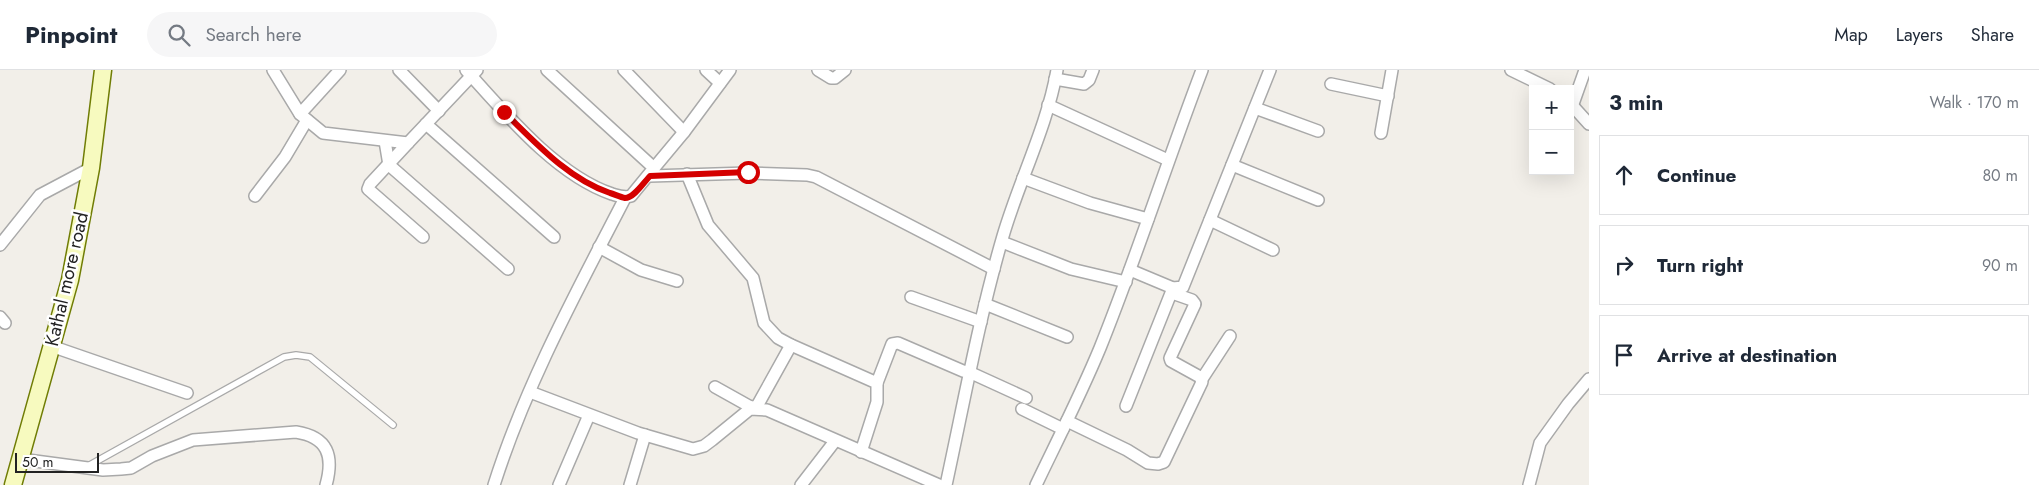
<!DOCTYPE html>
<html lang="en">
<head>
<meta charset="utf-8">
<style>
	:root { --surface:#fff; --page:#f6f6f7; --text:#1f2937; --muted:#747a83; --line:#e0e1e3 }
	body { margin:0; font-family:Jost,sans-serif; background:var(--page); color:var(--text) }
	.controls { position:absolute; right:15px; top:15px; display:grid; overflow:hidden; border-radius:0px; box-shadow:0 5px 20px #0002 }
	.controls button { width:45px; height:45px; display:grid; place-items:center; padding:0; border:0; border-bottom:1px solid var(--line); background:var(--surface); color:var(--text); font:25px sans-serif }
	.scale { position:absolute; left:15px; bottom:12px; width:84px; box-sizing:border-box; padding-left:5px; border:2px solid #222; border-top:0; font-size:14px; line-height:18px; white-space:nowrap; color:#222; -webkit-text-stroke:4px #fff; paint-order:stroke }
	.stop { position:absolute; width:15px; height:15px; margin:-11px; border:4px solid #d40000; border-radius:50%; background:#fff }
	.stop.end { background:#d40000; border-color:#fff; box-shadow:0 1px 5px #0008 }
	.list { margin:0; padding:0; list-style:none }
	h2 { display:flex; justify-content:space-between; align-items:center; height:65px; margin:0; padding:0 20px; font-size:21px }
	h2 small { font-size:16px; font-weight:400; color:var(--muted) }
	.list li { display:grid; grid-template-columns:32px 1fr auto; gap:15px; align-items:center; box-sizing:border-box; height:80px; margin:0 10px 10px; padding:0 10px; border:1px solid var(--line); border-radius:0px }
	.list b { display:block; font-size:19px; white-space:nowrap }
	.list em { font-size:16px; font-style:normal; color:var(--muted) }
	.icon { flex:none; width:28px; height:28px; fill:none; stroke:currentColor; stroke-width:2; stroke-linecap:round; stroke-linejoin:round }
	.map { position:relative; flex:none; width:1589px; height:415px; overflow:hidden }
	header { display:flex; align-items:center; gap:30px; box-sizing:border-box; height:70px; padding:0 25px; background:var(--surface); border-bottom:1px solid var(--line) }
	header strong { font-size:24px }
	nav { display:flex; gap:28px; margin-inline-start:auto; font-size:18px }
	.search { width:350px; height:45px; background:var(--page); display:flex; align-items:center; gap:12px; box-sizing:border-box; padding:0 18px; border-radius:28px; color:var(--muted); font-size:19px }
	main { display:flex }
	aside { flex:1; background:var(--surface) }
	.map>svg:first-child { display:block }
</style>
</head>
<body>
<header>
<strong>Pinpoint</strong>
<div class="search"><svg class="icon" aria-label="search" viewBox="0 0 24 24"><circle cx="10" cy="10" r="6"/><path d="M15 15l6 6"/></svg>Search here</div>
<nav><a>Map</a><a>Layers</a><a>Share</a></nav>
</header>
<main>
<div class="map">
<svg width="1589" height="415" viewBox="0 0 1589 415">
	<rect width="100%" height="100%" fill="#f2efe9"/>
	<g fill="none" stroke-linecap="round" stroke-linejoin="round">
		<g stroke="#a9a9a9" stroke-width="8">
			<polyline id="service" points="88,396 284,287 296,285 310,287 393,355"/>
		</g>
		<g stroke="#a9a9a9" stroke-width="14">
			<g id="minor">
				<polyline points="273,0 300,44 323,63 408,73 370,114 368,119 423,167"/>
				<polyline points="399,0 439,41"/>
				<path d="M466,0C505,43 556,105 612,124C619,126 624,128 631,126L654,98L547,0"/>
				<polyline points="624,0 684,62"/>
				<polyline points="706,0 720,13"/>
				<polyline points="818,0 831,8 835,8 845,0"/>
				<polyline points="1511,0 1550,19"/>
				<polyline points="1055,9 1084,14 1089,10 1093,0"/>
				<polyline points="1331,14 1388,26"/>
				<polyline points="1570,33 1589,54"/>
				<polyline points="1573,34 1585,0"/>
				<polyline points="1048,35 1168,90"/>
				<polyline points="1255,38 1318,61"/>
				<polyline points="300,44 340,0"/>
				<polyline points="426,54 554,167"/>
				<polyline points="1381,63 1392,0"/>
				<polyline points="385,71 389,95 508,199"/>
				<polyline points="408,73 477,0"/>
				<polyline points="1232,95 1318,130"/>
				<polyline points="654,98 684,62 730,0"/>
				<polyline points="687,104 708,155 753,208 764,253 778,268 791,275 877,313 877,332 861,382"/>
				<polyline points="650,106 748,103 807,105 816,107 994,199"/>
				<polyline points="1023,108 1090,133 1148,149"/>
				<polyline points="255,126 285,87 307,50"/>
				<polyline points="1210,150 1273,180"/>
				<polyline points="1002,172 1071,199 1126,212"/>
				<polyline points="0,175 40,125 91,98"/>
				<polyline points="599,177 641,200 677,211"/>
				<polyline points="1130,200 1173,218 1183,217 1270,0"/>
				<polyline points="911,227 981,252"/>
				<polyline points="985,234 1067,267"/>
				<polyline points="0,247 5,253"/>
				<polyline points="51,276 187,323"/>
				<polyline points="1202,309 1230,266"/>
				<polyline points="877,313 892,274 898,273 963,301 969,302 1026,328"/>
				<polyline points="715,317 749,336 756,338 791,275"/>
				<polyline points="530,322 638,363 693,379 704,376 712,370 750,339 767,340 939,415"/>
				<polyline points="1126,336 1173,218"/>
				<polyline points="1022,339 1063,359"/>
				<polyline points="1067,351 1127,380 1148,393 1158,394 1164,392 1202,312 1200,307 1171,291 1170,288 1195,234 1192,230 1172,223"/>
				<path d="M20,389L103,400L121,399L131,398L152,386L193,370L296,362C328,367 334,386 326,415"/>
				<path d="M494,415C526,314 577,221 625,128"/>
				<polyline points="559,415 589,345"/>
				<polyline points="630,415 645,365"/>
				<polyline points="801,415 835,371"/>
				<path d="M946,415C964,332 979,248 1003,166C1019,111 1047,57 1057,0"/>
				<path d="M1036,415C1058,369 1081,324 1100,278C1137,186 1167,92 1202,0"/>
				<polyline points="1529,415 1540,373 1568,334 1589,309"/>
			</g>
		</g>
		<g stroke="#707d05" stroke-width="19">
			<polyline id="secondary" points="13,415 70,210 91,98 103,0"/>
		</g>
		<use href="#service" stroke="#fff" stroke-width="5.5"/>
		<use href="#minor" stroke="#fff" stroke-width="11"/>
		<use href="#secondary" stroke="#f7fabf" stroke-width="16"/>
	</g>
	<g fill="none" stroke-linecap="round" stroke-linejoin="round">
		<path stroke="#d40000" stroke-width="6" d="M504,42C535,72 568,109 610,123C614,124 620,127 625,128C634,128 644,112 650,106L748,102"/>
	</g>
	<g text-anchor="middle" stroke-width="5" stroke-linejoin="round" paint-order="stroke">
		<g font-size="19" fill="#222" stroke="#fff">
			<text transform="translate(66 209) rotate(-77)" y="7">Kathal more road</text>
		</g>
	</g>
</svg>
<div class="controls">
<button>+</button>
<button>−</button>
</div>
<div class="scale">50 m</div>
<div class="stop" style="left:748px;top:102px"></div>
<div class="stop end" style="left:504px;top:42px"></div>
</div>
<aside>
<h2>3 min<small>Walk · 170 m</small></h2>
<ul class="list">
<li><svg class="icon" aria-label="ahead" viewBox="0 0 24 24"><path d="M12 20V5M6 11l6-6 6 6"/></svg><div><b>Continue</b></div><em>80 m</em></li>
<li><svg class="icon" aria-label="right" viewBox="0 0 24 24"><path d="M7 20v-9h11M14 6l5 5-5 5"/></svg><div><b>Turn right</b></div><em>90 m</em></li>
<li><svg class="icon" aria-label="arrive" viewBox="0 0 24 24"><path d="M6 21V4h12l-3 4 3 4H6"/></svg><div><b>Arrive at destination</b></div></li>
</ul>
</aside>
</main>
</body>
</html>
